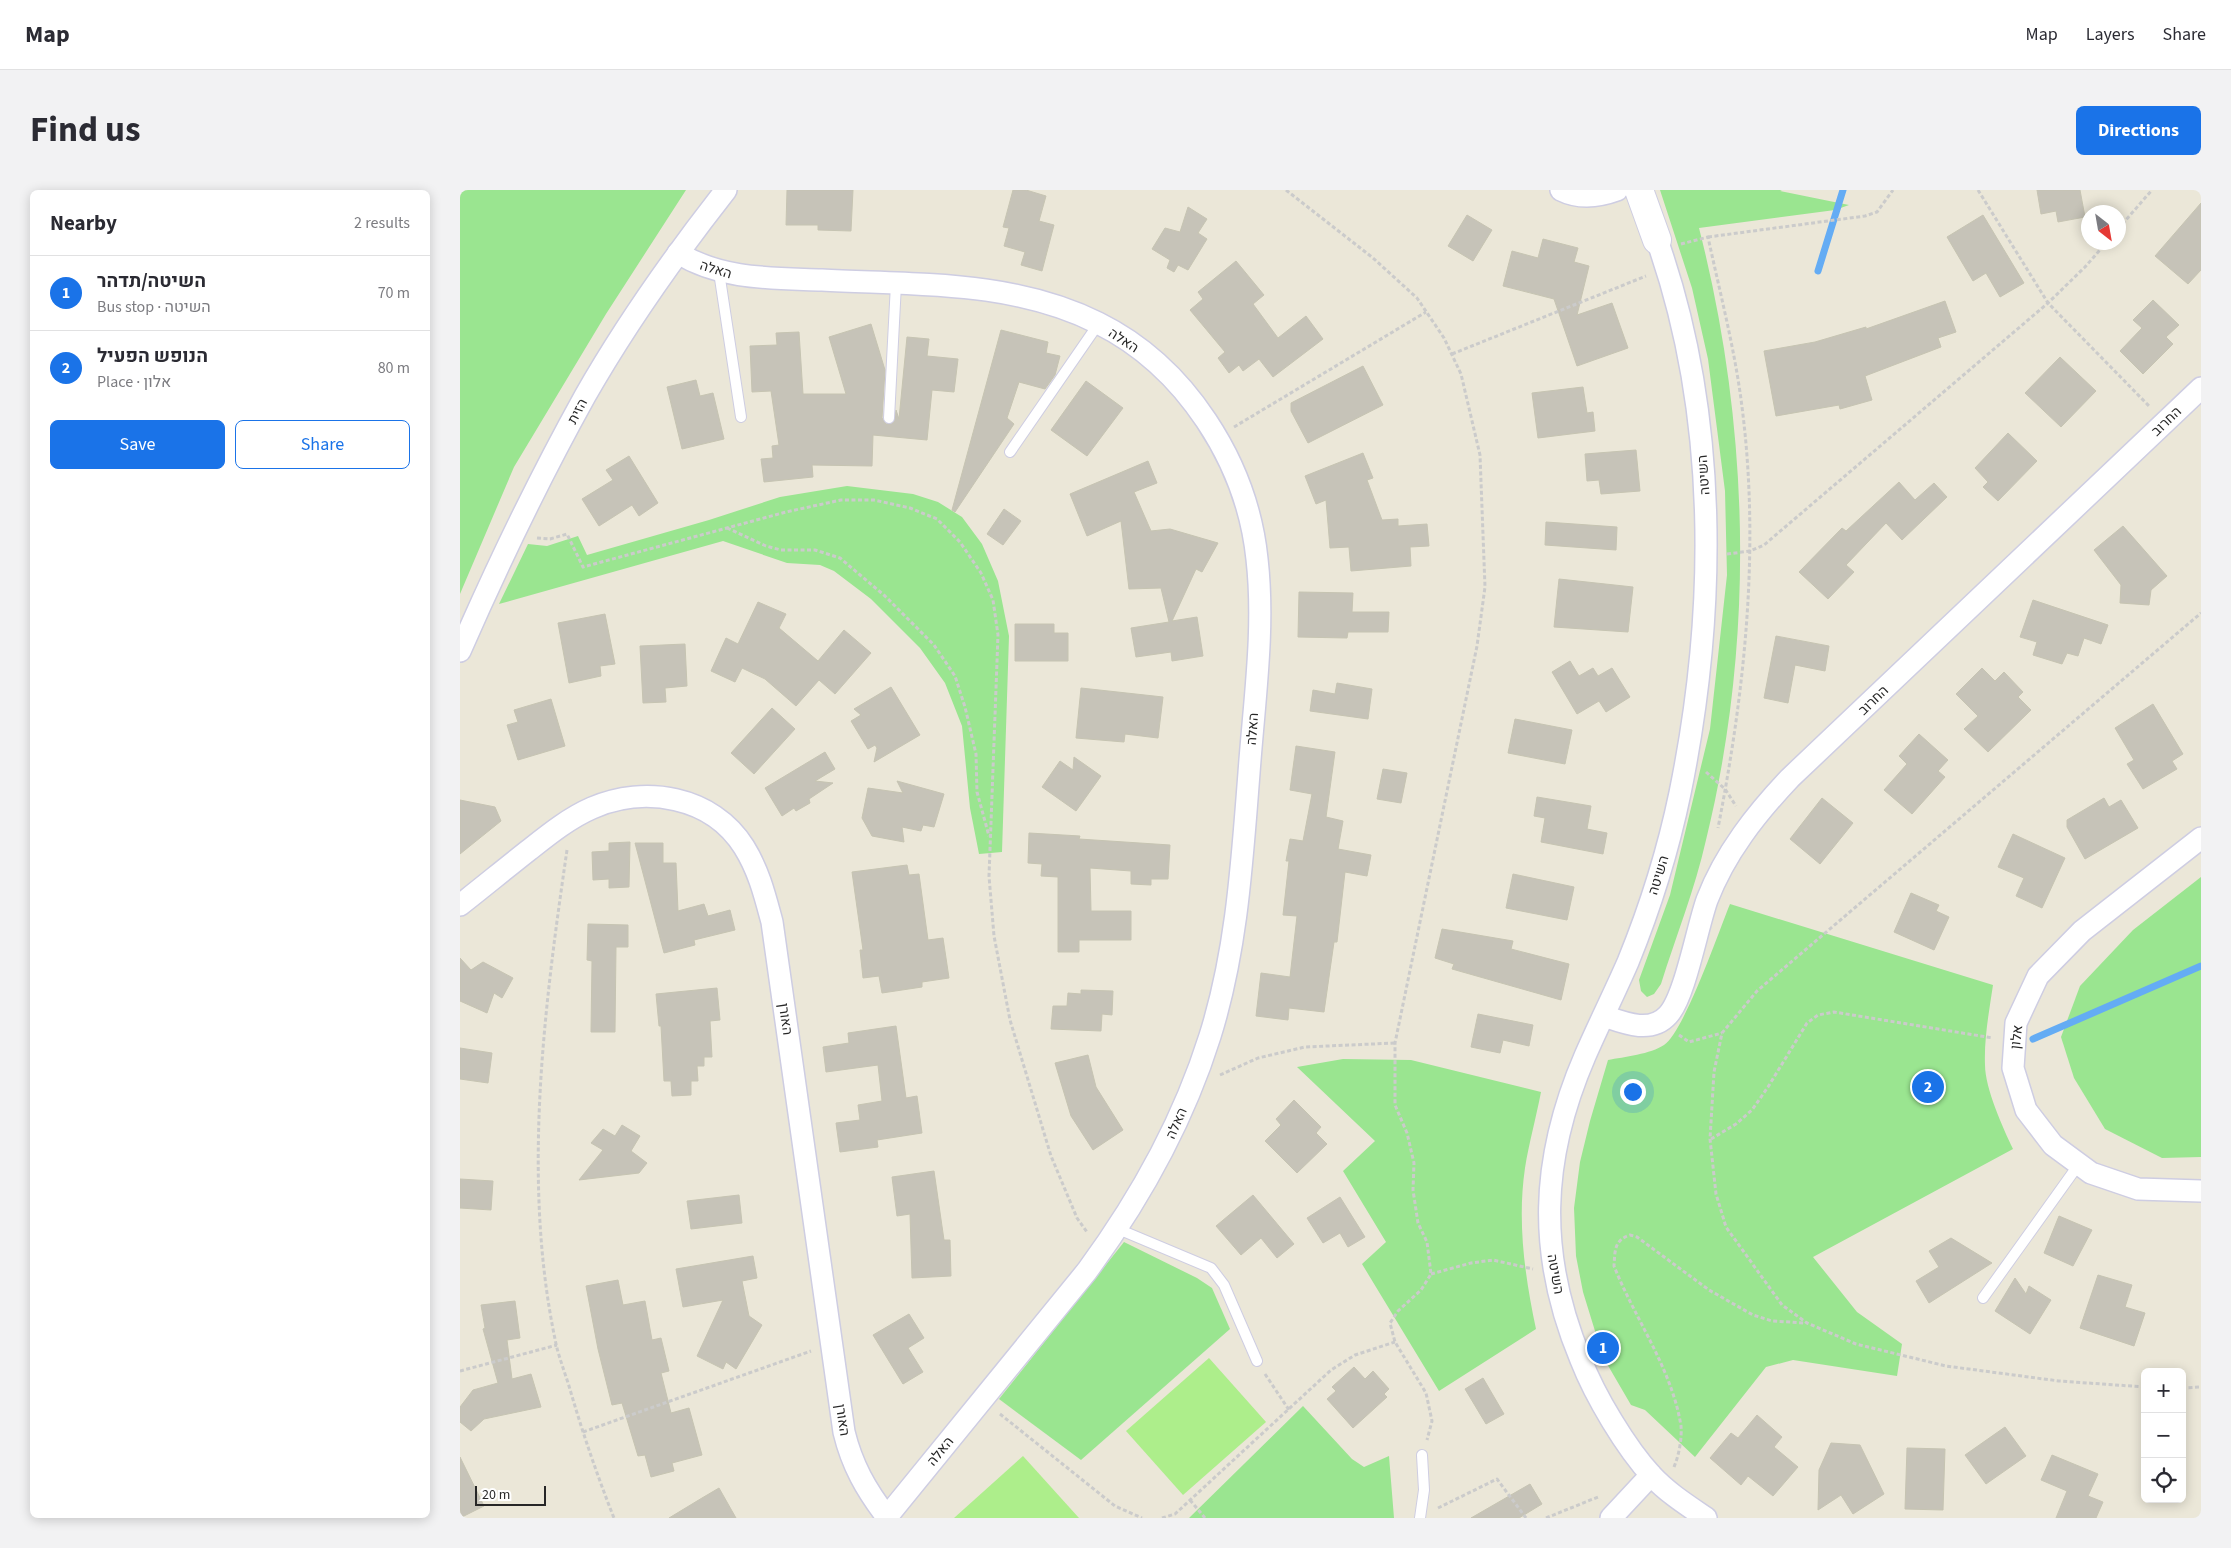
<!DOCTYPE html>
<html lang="en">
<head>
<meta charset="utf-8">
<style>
	:root { --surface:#fff; --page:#f2f2f3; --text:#2b2b33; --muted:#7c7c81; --line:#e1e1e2; --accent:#1a73e8 }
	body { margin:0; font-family:"Source Sans 3",Heebo,sans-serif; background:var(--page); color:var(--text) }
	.controls { position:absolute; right:15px; bottom:15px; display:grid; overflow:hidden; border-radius:8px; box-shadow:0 2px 12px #0003 }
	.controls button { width:45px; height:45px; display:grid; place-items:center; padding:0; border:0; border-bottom:1px solid var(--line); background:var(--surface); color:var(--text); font:25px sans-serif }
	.compass { position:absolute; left:1621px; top:15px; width:45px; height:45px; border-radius:50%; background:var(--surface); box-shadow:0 2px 12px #0003; rotate:149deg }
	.scale { position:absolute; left:15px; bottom:12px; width:71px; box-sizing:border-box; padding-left:5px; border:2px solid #272727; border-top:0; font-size:14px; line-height:18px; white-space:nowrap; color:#272727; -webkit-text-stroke:4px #fff; paint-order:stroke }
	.you { position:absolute; left:1172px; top:901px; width:18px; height:18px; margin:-12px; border:4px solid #fff; border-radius:50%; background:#1a73e8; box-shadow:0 0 0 8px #1a73e833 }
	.badge { display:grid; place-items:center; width:32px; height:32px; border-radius:50%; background:var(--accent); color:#fff; font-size:16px; font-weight:700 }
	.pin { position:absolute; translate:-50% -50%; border:2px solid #fff; box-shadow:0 1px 5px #0006 }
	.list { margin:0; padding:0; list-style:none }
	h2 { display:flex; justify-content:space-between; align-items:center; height:65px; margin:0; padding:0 20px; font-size:21px }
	h2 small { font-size:16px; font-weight:400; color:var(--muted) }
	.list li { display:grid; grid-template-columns:32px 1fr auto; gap:15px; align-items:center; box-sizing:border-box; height:75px; padding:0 20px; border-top:1px solid var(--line) }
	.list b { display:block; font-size:19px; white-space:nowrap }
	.list p { margin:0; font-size:16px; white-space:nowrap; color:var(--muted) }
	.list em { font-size:16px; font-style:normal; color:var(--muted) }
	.actions { display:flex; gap:10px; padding:15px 20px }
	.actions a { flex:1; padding:11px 0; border:1px solid var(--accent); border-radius:8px; text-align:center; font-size:18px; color:var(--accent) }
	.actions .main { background:var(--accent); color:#fff }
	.icon { flex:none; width:28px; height:28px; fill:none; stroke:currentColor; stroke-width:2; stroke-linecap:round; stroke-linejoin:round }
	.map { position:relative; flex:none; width:1741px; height:1328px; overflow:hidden; border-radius:8px }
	header { display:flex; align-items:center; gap:30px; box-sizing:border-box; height:70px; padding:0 25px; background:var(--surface); border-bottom:1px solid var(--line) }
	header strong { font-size:24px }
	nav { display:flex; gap:28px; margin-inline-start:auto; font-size:18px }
	.intro { display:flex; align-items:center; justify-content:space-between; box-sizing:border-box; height:120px; padding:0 30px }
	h1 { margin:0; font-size:35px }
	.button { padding:12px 22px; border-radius:8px; background:var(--accent); color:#fff; font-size:18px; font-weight:700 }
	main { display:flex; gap:30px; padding:0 30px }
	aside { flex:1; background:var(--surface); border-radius:8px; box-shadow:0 2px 12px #0003 }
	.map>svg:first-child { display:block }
</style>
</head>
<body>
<header>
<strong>Map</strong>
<nav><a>Map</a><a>Layers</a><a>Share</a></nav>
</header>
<div class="intro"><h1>Find us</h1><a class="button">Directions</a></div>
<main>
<aside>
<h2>Nearby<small>2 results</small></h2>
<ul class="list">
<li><span class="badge">1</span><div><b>השיטה/תדהר</b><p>Bus stop · השיטה</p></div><em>70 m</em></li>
<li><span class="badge">2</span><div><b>הנופש הפעיל</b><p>Place · אלון</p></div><em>80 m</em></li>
</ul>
<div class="actions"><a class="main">Save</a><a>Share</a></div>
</aside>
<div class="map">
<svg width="1741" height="1328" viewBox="0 0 1741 1328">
	<rect width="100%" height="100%" fill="#ebe7d8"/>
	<g fill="#9ae590">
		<polygon points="0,0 226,0 146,124 54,277 0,404"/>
		<path d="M1200,0H1322L1320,1L1389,15L1375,20L1239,38C1290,237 1295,450 1246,650C1235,699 1216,746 1201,794L1194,804L1187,807L1181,801L1179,790L1210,705L1250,539L1267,385L1265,301L1248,169L1232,98Z"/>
		<polygon points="387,296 453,304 478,312 502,327 522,354 538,391 549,446 542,662 519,664 510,618 502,536 485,493 460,458 411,409 374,381 360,375 327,373 263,351 39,414 68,354 87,356 118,346 127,365 249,330 320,307"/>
		<polygon points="1741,687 1741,967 1702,968 1645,939 1614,888 1601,847 1620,796 1673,740"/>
		<path d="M1270,714L1533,795C1529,822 1524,848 1525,875C1525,898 1543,938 1553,959L1353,1067L1397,1122L1442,1154L1437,1186L1333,1170L1306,1177L1235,1267L1185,1220L1171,1215L1143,1167L1123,1102L1116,1066L1114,1018L1120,972L1130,931L1148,870C1164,867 1191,864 1204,855C1224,842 1259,741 1270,714Z"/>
		<path d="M883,869L951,870L1081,902C1076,928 1069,953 1065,978C1057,1032 1065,1087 1076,1139L979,1201L902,1074L926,1052L883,981L915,951L837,877Z"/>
		<polygon points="664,1052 737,1088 752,1098 770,1139 621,1270 539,1209"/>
		<polygon points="843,1216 892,1269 904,1277 929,1266 934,1328 729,1328"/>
	</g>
	<g fill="#adee8b">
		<polygon points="749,1168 806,1232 723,1305 666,1241"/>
		<polygon points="563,1266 619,1328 494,1328"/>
	</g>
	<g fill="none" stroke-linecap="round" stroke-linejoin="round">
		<g stroke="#64acf4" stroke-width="7">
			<polyline points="1358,81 1383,0"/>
			<polyline points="1573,849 1741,776"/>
		</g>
	</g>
	<g fill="#c6c3b8" stroke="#c6c4b2">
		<polygon points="327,0 393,0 391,41 358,40 358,35 326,35"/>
		<polygon points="553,0 566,0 586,6 579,31 594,35 582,81 561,75 565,62 544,56 549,38 543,37"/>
		<polygon points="1577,0 1620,0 1625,27 1598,32 1596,21 1581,24"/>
		<polygon points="1741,13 1741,80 1728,94 1695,66"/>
		<polygon points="728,17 747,29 738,43 747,49 728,80 718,75 714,82 707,78 710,70 692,59 705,38 720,42"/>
		<polygon points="1007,25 1032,40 1013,71 988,56"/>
		<polygon points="1523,25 1564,93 1540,107 1526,83 1513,91 1487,47"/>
		<polygon points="1083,49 1118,58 1114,72 1129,76 1117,125 1152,113 1168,158 1117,176 1094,109 1043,96 1052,61 1078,68"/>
		<polygon points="776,71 804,105 793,114 818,148 846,126 863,149 813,187 799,169 783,181 779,175 769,183 758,168 765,162 730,120 743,109 738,102"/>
		<polygon points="1693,110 1719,135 1706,147 1713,154 1683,184 1660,161 1682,138 1673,130"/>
		<polygon points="1485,111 1496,142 1478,148 1481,157 1405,186 1412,210 1380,219 1379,215 1316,226 1304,161 1355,152 1406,137 1406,139"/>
		<polygon points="411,134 425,180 422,228 426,234 434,232 436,220 439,229 447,147 469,149 467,166 498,169 494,202 472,200 467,250 413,245 412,276 352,275 353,287 304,292 301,269 313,268 312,256 319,255 311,201 292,202 290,156 317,155 316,143 339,142 343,204 386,204 369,147"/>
		<polygon points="541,140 588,152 586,163 600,166 595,185 585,199 559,192 547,228 554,234 495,322 492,320"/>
		<polygon points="1600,167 1636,201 1601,237 1565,203"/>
		<polygon points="903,176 923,215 848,253 831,221 831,213"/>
		<polygon points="236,190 240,206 253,203 264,249 222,259 207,197"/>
		<polygon points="626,191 663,218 627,266 591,240"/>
		<polygon points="1123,197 1127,223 1133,222 1135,241 1078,248 1072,203"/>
		<polygon points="1548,243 1577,271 1538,311 1523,297 1528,292 1515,278"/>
		<polygon points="1176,260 1180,301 1141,304 1139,290 1127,291 1125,264"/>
		<polygon points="903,263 913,288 907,290 922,330 938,329 938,336 967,334 969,356 950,357 951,376 891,381 889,357 870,358 866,310 856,314 845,286"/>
		<polygon points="169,266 198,313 179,326 172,315 139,336 122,309 153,290 146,280"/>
		<polygon points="688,271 697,293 674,302 691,341 710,339 758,353 742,382 736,379 712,431 737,427 743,466 712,471 711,462 676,467 671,438 709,432 701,398 669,399 661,331 627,346 610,304"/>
		<polygon points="1439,292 1455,310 1474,293 1487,307 1442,350 1426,333 1386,375 1394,382 1368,409 1339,382 1382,338 1386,341"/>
		<polygon points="544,319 561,331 543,355 527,344"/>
		<polygon points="1086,332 1157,337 1156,360 1085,355"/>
		<polygon points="1663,336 1707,386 1691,400 1689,415 1660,413 1661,395 1634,360"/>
		<polygon points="1099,389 1173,397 1168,442 1094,437"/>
		<polygon points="839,402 893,403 892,422 929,422 928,442 888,442 887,448 838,447"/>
		<polygon points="1573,410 1648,435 1641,454 1624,448 1618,466 1607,463 1602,474 1573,465 1577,452 1560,447"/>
		<polygon points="298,412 326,424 319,438 358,471 384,440 411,463 375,504 359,490 336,516 305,489 282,478 275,492 251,481 266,448 278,454"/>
		<polygon points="145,424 155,474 140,476 141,486 109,493 98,433"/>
		<polygon points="555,434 594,434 594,443 608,443 608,471 555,471"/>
		<polygon points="1316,446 1369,456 1365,481 1335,475 1328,513 1304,508"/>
		<polygon points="225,454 227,496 205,498 206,512 183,513 180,456"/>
		<polygon points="1110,471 1119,486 1133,478 1138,486 1152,478 1170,507 1146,522 1139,511 1117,524 1092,482"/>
		<polygon points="1522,478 1535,491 1544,482 1563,502 1558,507 1571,520 1528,562 1504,539 1518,526 1496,504"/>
		<polygon points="877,493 912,499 908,529 850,521 853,500 875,504"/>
		<polygon points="431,497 460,545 414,572 417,558 415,555 408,559 391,531 401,525 394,519"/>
		<polygon points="621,498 703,507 698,548 665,544 664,552 616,548"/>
		<polygon points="91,509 105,556 58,570 47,535 58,532 54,520"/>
		<polygon points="1693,514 1723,564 1712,571 1717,579 1683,599 1667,574 1674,570 1655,538"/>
		<polygon points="312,518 335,539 294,584 271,563"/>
		<polygon points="1055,529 1112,540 1105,574 1048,563"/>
		<polygon points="1459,544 1488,570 1478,581 1485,587 1452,624 1424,600 1447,574 1439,566"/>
		<polygon points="836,556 875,562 866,627 883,631 878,659 911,665 907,686 885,682 877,752 874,752 864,822 829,818 828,830 796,826 801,783 830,787 837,726 823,725 829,671 826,671 830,649 843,651 852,604 830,600"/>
		<polygon points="365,562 375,579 355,591 373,593 349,609 350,613 336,621 334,618 322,626 305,598"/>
		<polygon points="614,567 641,586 616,621 582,597 600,571 613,580"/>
		<polygon points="923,579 947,583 941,613 917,609"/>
		<polygon points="437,591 484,604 474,637 463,635 461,641 442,637 444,652 412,646 402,628 408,598 443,603"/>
		<polygon points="1077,607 1131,616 1127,639 1147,643 1143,664 1081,652 1085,628 1074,626"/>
		<polygon points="1362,608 1393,633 1360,674 1330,649"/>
		<polygon points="1644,608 1649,617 1661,610 1678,638 1625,669 1607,637 1607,630"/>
		<polygon points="0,610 35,617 41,631 0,664"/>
		<polygon points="569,643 620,646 619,649 710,655 708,689 691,689 691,695 671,694 671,681 630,678 631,721 671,721 671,750 619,750 619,762 598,762 598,687 581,686 582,674 568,673"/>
		<polygon points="1553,644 1605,668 1582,718 1556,706 1564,688 1538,677"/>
		<polygon points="170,652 169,697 149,698 149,689 133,690 132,662 149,661 149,653"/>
		<polygon points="175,653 203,653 203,673 216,673 218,721 244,714 248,726 270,720 275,740 234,750 235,755 204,763"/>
		<polygon points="447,675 449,685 459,684 468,750 483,748 489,788 462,792 462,797 422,803 419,786 403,788 400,760 403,760 392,682"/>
		<polygon points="1053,684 1114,697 1107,730 1046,718"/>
		<polygon points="1451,703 1479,715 1476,721 1489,727 1474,760 1434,742"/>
		<polygon points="128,734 168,735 168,757 156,757 155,842 131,842 132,771 127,770"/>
		<polygon points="982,739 1053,751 1051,759 1109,774 1101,810 992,779 994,774 975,768"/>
		<polygon points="0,768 11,780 23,772 53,788 42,808 34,803 27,823 0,811"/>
		<polygon points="257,798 260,830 250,831 252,867 244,867 244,876 237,876 238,891 231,891 231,905 212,906 211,891 204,891 201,836 199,836 196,804"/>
		<polygon points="621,800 653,801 652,825 642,824 641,841 591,839 593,816 607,816 608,803 621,804"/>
		<polygon points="1018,824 1073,835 1069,856 1043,850 1040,863 1011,857"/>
		<polygon points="436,836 446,908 457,906 462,943 417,950 418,957 380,962 376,933 400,930 398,915 422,911 418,875 366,882 363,857 389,853 388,843"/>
		<polygon points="0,858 32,863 28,893 0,889"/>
		<polygon points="628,865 636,897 663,940 633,960 611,926 595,873"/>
		<polygon points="834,910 861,937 856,943 867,954 837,983 805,951 821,935 816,929"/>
		<polygon points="162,935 180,946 171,961 187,973 179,983 119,990 143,960 131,953 143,939 155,946"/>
		<polygon points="474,981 484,1050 490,1050 491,1086 452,1088 450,1024 437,1026 432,987"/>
		<polygon points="0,989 33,991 31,1020 0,1018"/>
		<polygon points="279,1005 282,1033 231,1039 227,1011"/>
		<polygon points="793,1005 834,1054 817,1068 801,1048 781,1065 756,1036"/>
		<polygon points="880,1007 905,1047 888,1057 880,1043 863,1053 847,1028"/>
		<polygon points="1599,1026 1632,1040 1613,1076 1584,1063"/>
		<polygon points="1491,1048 1532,1073 1469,1113 1456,1091 1479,1077 1469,1061"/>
		<polygon points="293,1066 297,1088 282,1091 289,1126 302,1135 276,1179 266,1172 263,1179 237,1166 263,1110 223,1117 216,1079"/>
		<polygon points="1638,1085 1672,1095 1665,1117 1685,1123 1674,1156 1620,1138"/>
		<polygon points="1555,1088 1566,1104 1569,1096 1591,1110 1570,1144 1535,1121"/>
		<polygon points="158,1090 163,1115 185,1111 192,1150 201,1148 209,1181 201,1183 211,1223 229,1218 242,1265 212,1273 214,1281 191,1287 185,1265 178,1266 162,1213 152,1215 138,1159 126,1096"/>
		<polygon points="55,1111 60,1148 47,1150 52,1189 71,1184 81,1217 24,1229 11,1241 0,1232 0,1217 13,1200 38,1193 23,1139 25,1138 21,1115"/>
		<polygon points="449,1124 464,1148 448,1158 463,1182 443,1194 413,1145"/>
		<polygon points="894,1177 905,1189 913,1181 929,1199 924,1204 927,1207 893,1238 867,1209 876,1201 872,1197"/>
		<polygon points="1023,1188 1044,1224 1026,1234 1005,1199"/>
		<polygon points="1297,1225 1322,1247 1314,1257 1338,1277 1313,1306 1288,1286 1281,1295 1250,1268 1271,1243 1278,1248"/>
		<polygon points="1545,1237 1566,1266 1526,1294 1505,1265"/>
		<polygon points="1371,1253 1400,1255 1424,1304 1393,1324 1381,1305 1358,1320 1359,1280"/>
		<polygon points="1447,1258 1485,1259 1483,1320 1445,1319"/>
		<polygon points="1592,1265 1638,1284 1628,1306 1643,1312 1636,1328 1596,1328 1607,1301 1581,1290"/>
		<polygon points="0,1267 24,1316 0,1328"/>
		<polygon points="1070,1294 1082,1314 1059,1328 1011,1328"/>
		<polygon points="259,1298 276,1328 209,1328 242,1308"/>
	</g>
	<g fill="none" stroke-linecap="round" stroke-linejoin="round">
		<g stroke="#cecde2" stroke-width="12">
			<g id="lane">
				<polyline points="259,82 281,227"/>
				<polyline points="429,228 436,94"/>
				<polyline points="550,262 639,133"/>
				<polyline points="658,1039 751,1078 764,1095 797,1171"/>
				<polyline points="1523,1108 1619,974"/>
				<polyline points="960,1328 964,1300 962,1265"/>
			</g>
		</g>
		<g stroke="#cecde2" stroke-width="24">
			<g id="street">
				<path d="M1101,0C1119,9 1138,7 1157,0"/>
				<path d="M1197,50C1259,225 1257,422 1220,603C1208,661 1190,718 1168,772C1154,804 1139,834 1125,866C1080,970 1077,1065 1121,1170C1135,1206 1166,1258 1192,1286C1208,1303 1227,1315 1246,1328"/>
				<path d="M218,63C262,90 312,88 362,90C455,95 552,90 638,133C725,176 787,272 797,369C805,439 794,512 789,583C782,672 777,760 750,846C723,932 680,1009 627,1081L426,1328"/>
				<path d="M0,461C38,374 79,289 125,206C166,134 215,65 266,0"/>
				<polyline points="1741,648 1622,741 1578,786 1556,833 1553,878 1566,920 1593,955 1631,983 1678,999 1741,1001"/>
				<path d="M0,715C23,697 46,678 69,660C88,645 109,628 132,618C185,595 252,606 284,657C299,681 305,706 312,732L384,1242C392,1275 406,1300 427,1327"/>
				<path d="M1144,826C1164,833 1191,844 1208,825C1225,807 1237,738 1247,710C1265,663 1296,624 1330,588L1741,198"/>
				<polyline points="1151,1328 1191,1285"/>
			</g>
		</g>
		<g stroke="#cecde2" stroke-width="30">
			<polyline id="secondary" points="1179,0 1197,50"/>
		</g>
		<g stroke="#cbcbcb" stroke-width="3" stroke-dasharray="4 2.5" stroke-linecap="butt">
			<polyline points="826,0 913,68 957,108 984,148 1001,184 1020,265 1025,397 1017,456 935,853 935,915 947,943 954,973 953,1000 958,1033 967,1052 971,1084 961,1100 938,1121 930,1133 935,1152 966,1203 972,1231 967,1250"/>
			<polyline points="1518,0 1588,113 1689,216"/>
			<polyline points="1658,39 1692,0"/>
			<polyline points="1248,47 1405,26 1417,22 1433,0"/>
			<path d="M1221,54L1248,47C1260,103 1275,160 1282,217C1300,357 1285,500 1258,638"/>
			<polyline points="992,164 1186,86"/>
			<polyline points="774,237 966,122"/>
			<polyline points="267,338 306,356 321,360 355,360 380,368 425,406 474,455 495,486 505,517 516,564 517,602 529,646"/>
			<polyline points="77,348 90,349 107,344 123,377 326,322 381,310 414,310 450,318 477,329 500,352 521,383 533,410 538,445 529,686 534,746 550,830 591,966 617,1028 627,1042"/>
			<polyline points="1267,364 1290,361 1304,355 1588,113 1625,77 1647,52"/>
			<polyline points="1246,582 1265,599 1276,616"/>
			<path d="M107,660C84,818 62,990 95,1149C98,1165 104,1180 109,1196C122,1241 137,1285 154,1328"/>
			<polyline points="1219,845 1229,852 1262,843"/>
			<polyline points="760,885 798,868 845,857 935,853"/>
			<polyline points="1251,949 1276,934 1292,920 1308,897 1347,833 1358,825 1374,822 1533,848"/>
			<polyline points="971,1084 1011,1073 1033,1070 1073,1079"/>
			<polyline points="0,1181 97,1155"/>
			<polyline points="805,1184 829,1220"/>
			<polyline points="1685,1197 1599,1191 1486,1176 1396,1154 1347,1133 1322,1115 1266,1037 1256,1004 1250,949 1254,882 1262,843 1297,801 1741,423"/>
			<polyline points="1722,1198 1741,1197"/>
			<polyline points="540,1224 655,1316 682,1328"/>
			<polyline points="123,1242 351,1161"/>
			<path d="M1214,1277C1219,1265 1222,1249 1221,1236C1212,1179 1175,1129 1154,1076C1155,1061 1154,1050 1170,1045L1177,1047L1249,1100L1293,1125L1312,1131L1345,1133"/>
			<polyline points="730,1310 745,1328"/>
			<polyline points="978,1318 1037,1289 1066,1328"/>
			<polyline points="702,1328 715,1324 871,1180 895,1165 935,1152"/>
			<polyline points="1086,1328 1138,1307"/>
		</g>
		<use href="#lane" stroke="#fff" stroke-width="10"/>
		<use href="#street" stroke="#fff" stroke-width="21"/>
		<use href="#secondary" stroke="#fff" stroke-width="28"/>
	</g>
	<g text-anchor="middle" stroke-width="4.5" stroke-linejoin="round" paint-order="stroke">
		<g font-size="14" fill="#272727" stroke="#fff">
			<text transform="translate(256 79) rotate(17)" y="5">האלה</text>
			<text transform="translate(664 150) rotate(33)" y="5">האלה</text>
			<text transform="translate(117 221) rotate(-62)" y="5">הזית</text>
			<text transform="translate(1706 231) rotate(-44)" y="5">החרוב</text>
			<text transform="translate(1243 285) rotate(-94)" y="5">השיטה</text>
			<text transform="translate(1413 510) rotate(-44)" y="5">החרוב</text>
			<text transform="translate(792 539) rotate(-86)" y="5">האלה</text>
			<text transform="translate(1198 685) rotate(-73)" y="5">השיטה</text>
			<text transform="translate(326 829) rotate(82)" y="5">האורן</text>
			<text transform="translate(1556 847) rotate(-83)" y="5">אלון</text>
			<text transform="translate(716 933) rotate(-66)" y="5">האלה</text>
			<text transform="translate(1096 1084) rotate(80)" y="5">השיטה</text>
			<text transform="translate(383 1230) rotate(81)" y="5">האורן</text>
			<text transform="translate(480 1261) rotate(-51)" y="5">האלה</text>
		</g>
	</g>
</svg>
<div class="controls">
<button>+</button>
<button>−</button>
<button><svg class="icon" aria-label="locate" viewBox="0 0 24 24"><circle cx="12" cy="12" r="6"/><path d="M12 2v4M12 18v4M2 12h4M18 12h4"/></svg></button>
</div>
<svg class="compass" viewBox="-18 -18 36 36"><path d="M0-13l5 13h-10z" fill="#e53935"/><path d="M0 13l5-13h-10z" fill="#7c7c81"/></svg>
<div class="scale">20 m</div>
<div class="you"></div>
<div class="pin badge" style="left:1143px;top:1158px">1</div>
<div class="pin badge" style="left:1468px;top:897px">2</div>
</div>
</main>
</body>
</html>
